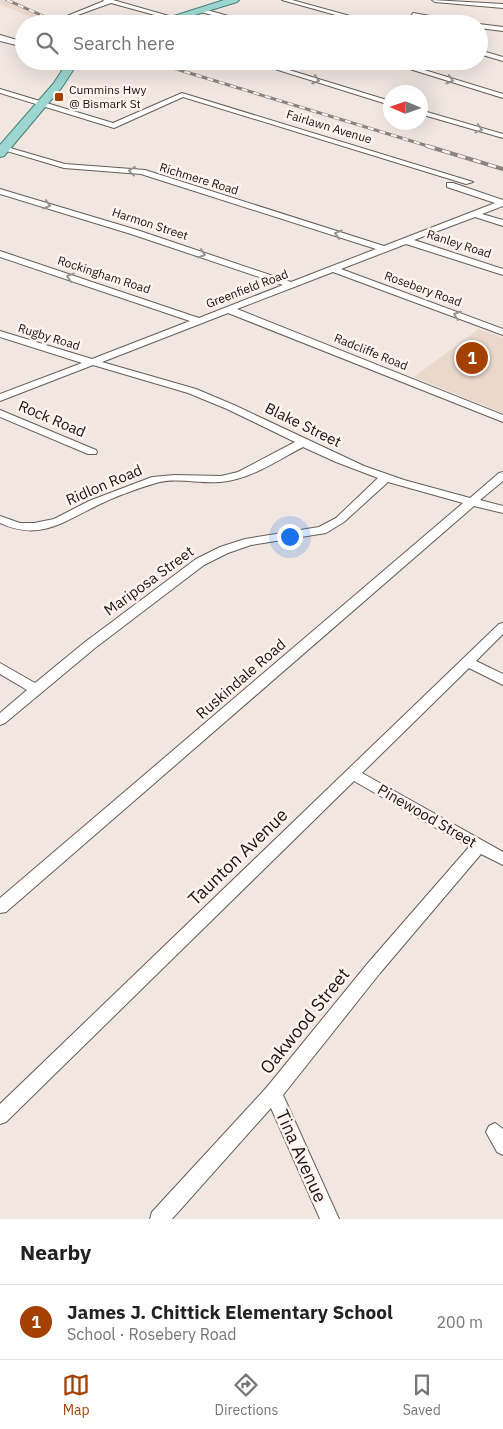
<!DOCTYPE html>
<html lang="en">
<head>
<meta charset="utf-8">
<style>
	:root { --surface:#fff; --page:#f6f6f6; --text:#222; --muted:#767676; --line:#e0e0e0; --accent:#a44102 }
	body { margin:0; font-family:"IBM Plex Sans",sans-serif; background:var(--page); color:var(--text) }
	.compass { position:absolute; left:383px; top:85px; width:45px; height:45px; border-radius:50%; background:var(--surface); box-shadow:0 5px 20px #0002; rotate:272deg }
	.you { position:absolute; left:289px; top:536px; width:18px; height:18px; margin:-12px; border:4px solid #fff; border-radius:50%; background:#1a73e8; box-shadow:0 0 0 8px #1a73e833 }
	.badge { display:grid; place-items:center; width:32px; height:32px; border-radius:50%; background:var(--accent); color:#fff; font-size:16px; font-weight:700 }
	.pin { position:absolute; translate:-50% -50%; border:2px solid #fff; box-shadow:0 1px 5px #0006 }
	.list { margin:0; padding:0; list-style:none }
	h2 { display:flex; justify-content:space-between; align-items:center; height:65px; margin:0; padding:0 20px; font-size:21px }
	h2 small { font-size:16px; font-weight:400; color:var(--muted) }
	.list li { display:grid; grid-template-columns:32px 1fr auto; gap:15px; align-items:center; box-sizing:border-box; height:75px; padding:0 20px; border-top:1px solid var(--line) }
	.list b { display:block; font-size:19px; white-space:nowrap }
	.list p { margin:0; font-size:16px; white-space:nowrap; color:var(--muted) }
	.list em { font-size:16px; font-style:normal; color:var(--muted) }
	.icon { flex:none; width:28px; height:28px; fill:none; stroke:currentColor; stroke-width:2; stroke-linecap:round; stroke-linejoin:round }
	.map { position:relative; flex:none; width:503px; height:1219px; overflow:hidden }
	.search { position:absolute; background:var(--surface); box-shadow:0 5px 20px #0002; left:15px; right:15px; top:15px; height:55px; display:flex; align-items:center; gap:12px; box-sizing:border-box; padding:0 18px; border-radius:28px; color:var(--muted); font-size:19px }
	.sheet { height:140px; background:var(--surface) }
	nav { display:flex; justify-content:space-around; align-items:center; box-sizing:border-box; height:70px; border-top:1px solid var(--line); background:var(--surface); font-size:14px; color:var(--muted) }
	nav a { display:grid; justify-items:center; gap:2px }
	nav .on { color:var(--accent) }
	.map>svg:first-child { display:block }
</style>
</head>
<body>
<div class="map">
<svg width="503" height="1219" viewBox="0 0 503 1219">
	<rect width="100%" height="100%" fill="#f1e6e0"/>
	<g fill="#ead8cd">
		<polygon points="0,0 11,0 65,24 46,24 0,4"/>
		<polygon points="479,329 503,338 503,413 414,377"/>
	</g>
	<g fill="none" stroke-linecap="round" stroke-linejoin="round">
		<g stroke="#665d57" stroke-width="2">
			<g id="minor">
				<polygon points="103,0 113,0 176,18 173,20 111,3 72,17 67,16 104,1"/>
				<polygon points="282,0 292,0 379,24 368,24"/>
				<polygon points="432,0 503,4 503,8 435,2"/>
				<polygon points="200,8 253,23 254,24 243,24 198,11"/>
				<polygon points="413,13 464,22 467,24 452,24 411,16"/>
				<polygon points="479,24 503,27 503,31 479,28"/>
				<polygon points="479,50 503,57 503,61 479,54"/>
				<polygon points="249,61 260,61 390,101 390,105"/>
				<polygon points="384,61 395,61 503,94 503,98"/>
				<polygon points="0,89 113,123 182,93 473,182 466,184 183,97 114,128 0,93"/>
				<polygon points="420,110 503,134 503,138 420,114"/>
				<path d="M0,145L65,164L145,170L384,246L495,203L447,187V183H453L503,200V206L482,214L503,220V226L475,217L414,240L503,269V275L406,244L341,269L503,329V335L333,272L237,309L503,415V422L228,313L102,362L196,389L234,405L364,466L404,480L470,498L499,473L503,472V481L480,500L503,506V513L474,506L6,912L0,913V898L463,503L388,482L344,522L326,533L251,545L228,553L204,565L95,648L5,723L0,725V713L27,690L0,674V663L35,683L85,642L196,559L220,547L245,539L319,527L336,518L378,478L336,462L303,447C278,460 250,480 220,482C200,484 176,477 156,483C136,489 114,497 96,506C62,523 39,541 0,523V516L20,523H34L54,519L89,501L152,477L175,475L221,476L238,472L295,442L227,409L188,393L93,365L0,401V394L82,363L0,337V331L92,359L190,321L0,257V251L199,318L283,285L131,234L0,194V189L137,230L291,282L376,249L141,174L64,168L0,149Z"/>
				<polygon points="0,410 96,450 97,452 96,454 88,454 0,417"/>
				<polygon points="503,623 503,634 476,661 503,674 503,685 469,668 362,773 503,852 503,865 481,854 380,973 283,1095 339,1219 320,1219 271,1108 172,1219 150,1219 152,1212 267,1087 368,963 469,847 354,781 6,1122 0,1124 0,1104 499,624"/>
				<polygon points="495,1123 503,1129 503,1155 497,1152 486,1132 489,1126"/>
			</g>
		</g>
		<g stroke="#665d57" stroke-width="2">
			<polygon id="tertiary" points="0,35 24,42 24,47 0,41"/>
		</g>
		<g stroke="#448079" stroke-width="2">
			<g id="primary">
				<polygon points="224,0 239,0 237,2 165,24 149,24"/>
				<polygon points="68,61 79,61 62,87 4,156 0,157 0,145 54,83"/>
			</g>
		</g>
		<use href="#minor" fill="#fff" fill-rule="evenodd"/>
		<use href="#tertiary" fill="#fff" fill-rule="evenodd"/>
		<use href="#primary" fill="#9dd6d0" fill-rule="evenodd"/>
		<g stroke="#8a837f" stroke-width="3">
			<g id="rail-far1">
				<polyline points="7,0 61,24"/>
				<polyline points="150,61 431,147"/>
			</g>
		</g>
		<g stroke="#8a837f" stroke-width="4">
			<polyline id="rail" points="427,146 503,169"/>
		</g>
		<use href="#rail-far1" stroke="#fff4ed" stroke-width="2" stroke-dasharray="6" stroke-linecap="butt"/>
		<use href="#rail" stroke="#fff4ed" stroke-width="2.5" stroke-dasharray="8" stroke-linecap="butt"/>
	</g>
	<defs><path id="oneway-chevron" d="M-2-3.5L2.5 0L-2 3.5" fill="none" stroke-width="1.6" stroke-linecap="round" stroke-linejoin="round" transform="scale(1.25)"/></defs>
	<g stroke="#979594">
		<use href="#oneway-chevron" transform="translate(316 80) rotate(17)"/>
		<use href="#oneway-chevron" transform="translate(450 80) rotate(17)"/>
		<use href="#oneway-chevron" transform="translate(479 129) rotate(17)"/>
		<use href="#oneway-chevron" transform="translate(132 171) rotate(-174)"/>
		<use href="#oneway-chevron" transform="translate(47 205) rotate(17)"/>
		<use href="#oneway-chevron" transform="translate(338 234) rotate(-163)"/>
		<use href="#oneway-chevron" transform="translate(202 254) rotate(18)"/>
		<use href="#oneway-chevron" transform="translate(70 277) rotate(-162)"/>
		<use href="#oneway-chevron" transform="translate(457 315) rotate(-160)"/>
	</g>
	<rect fill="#a44102" stroke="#fff4ed" stroke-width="2" x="54" y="92" width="10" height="10" rx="2.5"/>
	<g text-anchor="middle" stroke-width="5" stroke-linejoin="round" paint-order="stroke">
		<g font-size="12" fill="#171311" stroke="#fff4ed" text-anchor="start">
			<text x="69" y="94">Cummins Hwy<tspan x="69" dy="14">@ Bismark St</tspan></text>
		</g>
		<g font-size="12" fill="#171311" stroke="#fff4ed">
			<text transform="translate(329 127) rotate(17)" y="4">Fairlawn Avenue</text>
			<text transform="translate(199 179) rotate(17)" y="4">Richmere Road</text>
			<text transform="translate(150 224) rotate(18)" y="4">Harmon Street</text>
			<text transform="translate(459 244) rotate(18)" y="4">Ranley Road</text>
			<text transform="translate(104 275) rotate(18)" y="4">Rockingham Road</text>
			<text transform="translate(247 289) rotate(-21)" y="4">Greenfield Road</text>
			<text transform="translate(423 289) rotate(20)" y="4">Rosebery Road</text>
			<text transform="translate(49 337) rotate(17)" y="4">Rugby Road</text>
			<text transform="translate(371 352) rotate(22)" y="4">Radcliffe Road</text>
		</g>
		<g font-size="15" fill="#171311" stroke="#fff4ed">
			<text transform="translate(52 419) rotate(23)" y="5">Rock Road</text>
			<text transform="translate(303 425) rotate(26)" y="5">Blake Street</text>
			<text transform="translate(104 485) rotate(-23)" y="5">Ridlon Road</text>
			<text transform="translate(149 581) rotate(-36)" y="5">Mariposa Street</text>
			<text transform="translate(241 679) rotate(-41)" y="5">Ruskindale Road</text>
			<text transform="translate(427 816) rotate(30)" y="5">Pinewood Street</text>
		</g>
		<g font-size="18" fill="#171311" stroke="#fff4ed">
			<text transform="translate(238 857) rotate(-44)" y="6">Taunton Avenue</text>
			<text transform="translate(305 1021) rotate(-51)" y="6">Oakwood Street</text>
			<text transform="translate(301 1156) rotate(66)" y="6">Tina Avenue</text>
		</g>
	</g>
</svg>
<svg class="compass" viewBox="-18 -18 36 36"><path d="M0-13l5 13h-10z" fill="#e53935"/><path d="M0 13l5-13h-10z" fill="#767676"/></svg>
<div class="you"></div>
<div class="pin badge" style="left:472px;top:358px">1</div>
<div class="search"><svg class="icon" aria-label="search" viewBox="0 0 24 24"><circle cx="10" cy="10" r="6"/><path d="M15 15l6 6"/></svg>Search here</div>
</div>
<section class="sheet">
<h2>Nearby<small></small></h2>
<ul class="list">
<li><span class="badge">1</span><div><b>James J. Chittick Elementary School</b><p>School · Rosebery Road</p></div><em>200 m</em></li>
</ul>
</section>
<nav>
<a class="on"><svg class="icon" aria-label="map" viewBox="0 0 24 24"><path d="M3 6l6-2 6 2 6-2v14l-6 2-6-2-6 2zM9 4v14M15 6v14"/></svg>Map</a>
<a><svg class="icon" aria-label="directions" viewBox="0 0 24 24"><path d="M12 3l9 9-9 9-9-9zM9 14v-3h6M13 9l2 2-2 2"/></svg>Directions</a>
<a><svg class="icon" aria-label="saved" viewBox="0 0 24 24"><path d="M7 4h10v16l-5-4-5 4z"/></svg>Saved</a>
</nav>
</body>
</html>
